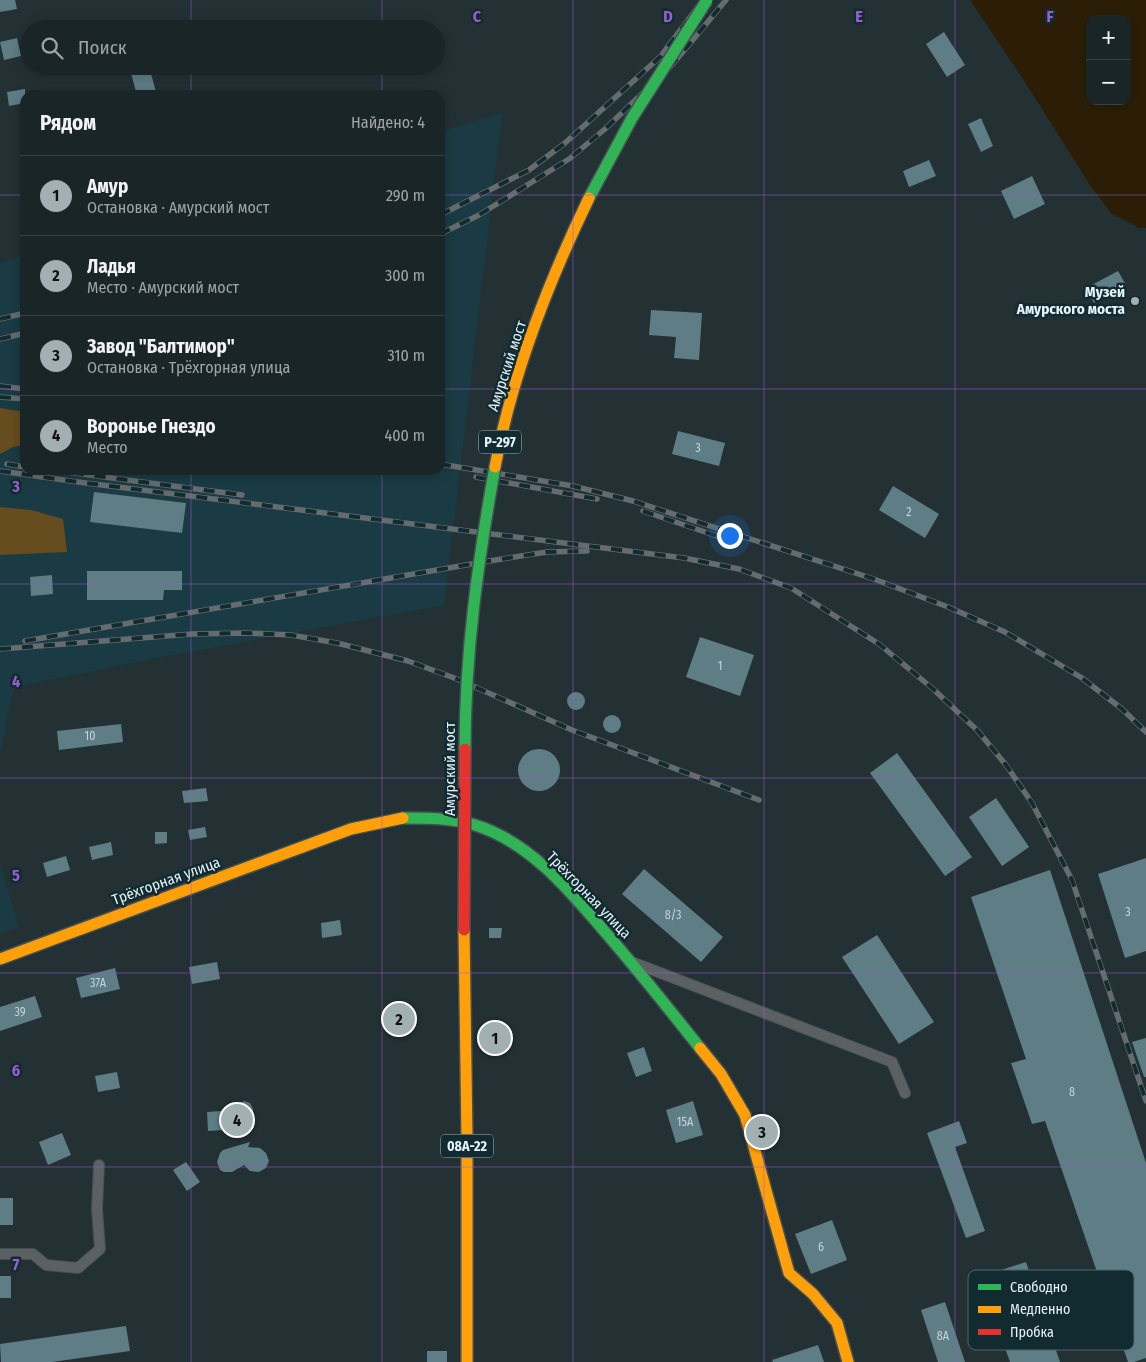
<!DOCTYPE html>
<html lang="ru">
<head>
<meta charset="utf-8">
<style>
	:root { --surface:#1a2527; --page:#232d2f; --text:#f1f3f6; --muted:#9fa5a7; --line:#384244; --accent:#a2b0b4 }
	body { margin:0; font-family:"Fira Sans Condensed",sans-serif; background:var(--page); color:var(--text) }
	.controls { position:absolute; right:15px; top:15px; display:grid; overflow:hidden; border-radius:10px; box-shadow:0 2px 12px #0003 }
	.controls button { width:45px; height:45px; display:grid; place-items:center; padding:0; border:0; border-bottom:1px solid var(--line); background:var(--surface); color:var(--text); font:25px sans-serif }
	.you { position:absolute; left:729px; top:535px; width:18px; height:18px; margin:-12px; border:4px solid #fff; border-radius:50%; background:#1a73e8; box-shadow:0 0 0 8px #1a73e833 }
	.badge { display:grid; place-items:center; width:32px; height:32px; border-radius:50%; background:var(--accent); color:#111; font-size:16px; font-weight:700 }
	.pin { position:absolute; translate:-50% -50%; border:2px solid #fff; box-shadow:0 1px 5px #0006 }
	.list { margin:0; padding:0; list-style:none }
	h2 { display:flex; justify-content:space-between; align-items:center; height:65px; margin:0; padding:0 20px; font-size:21px }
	h2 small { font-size:16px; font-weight:400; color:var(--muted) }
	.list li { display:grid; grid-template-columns:32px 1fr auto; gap:15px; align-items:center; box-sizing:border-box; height:80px; padding:0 20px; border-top:1px solid var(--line) }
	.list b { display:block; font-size:19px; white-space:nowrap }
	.list p { margin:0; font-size:16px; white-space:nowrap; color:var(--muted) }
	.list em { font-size:16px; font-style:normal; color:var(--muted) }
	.icon { flex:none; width:28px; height:28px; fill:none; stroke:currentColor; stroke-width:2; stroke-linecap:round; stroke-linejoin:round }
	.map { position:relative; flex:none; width:1146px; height:1362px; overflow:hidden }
	.search { position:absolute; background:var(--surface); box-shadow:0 2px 12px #0003; left:20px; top:20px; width:425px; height:55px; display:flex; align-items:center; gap:12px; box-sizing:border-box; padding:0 18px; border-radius:28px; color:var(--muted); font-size:19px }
	.panel { position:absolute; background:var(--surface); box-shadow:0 2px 12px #0003; left:20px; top:90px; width:425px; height:385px; border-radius:15px }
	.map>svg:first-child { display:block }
</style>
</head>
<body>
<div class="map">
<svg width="1146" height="1362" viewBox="0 0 1146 1362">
	<rect width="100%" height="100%" fill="#233134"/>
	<g fill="#1a3b43">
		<polygon points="502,113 444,605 168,656 14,687 0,754 0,263 25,255 25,470 440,470 440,132"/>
		<polygon points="0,863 19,927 0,934"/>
	</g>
	<g fill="#664c1e">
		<polygon points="0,408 25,412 25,445 13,447 0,454"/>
		<polygon points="0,507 31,510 63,519 67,552 0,555"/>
	</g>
	<path fill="#2c1e06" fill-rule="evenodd" d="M970,0H1146V228H1139L1111,213L1092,188L1025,82ZM1090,19H1127V101H1090Z"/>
	<g fill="#5e7d85">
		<polygon points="0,0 15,0 17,9 0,12"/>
		<polygon points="944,32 965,65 947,77 926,44"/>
		<polygon points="17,38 21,56 4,60 0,42"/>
		<polygon points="129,66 149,66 156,92 145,95 137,95"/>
		<polygon points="25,89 25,103 9,106 7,92"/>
		<polygon points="981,118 993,146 981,152 968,124"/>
		<polygon points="929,160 936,176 909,187 903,171"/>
		<polygon points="1032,176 1045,204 1014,219 1001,191"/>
		<polygon points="1118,271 1126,285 1094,303 1086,288"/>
		<polygon points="651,310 702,313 699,360 674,358 676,337 649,335"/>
		<polygon points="678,431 725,443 719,466 672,454"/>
		<polygon points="893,486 939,514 925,538 879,510"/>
		<polygon points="94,492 186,503 182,533 90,522"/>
		<polygon points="87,571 182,571 182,590 164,590 163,600 87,600"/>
		<polygon points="52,575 53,594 31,596 30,577"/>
		<polygon points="700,637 754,655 740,696 686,677"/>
		<circle cx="576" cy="701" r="9"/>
		<circle cx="612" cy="724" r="9"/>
		<polygon points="121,724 123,742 59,750 57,731"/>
		<circle cx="539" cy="770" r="21"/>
		<polygon points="897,753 972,857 945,876 870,773"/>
		<polygon points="206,788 208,801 184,803 182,791"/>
		<polygon points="996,798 1029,847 1002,866 969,817"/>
		<polygon points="205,827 207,837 190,840 188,830"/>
		<polygon points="155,832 167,832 167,843 155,844"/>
		<polygon points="111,842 113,855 92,860 89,847"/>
		<polygon points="66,856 70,870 47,877 43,863"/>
		<polygon points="1146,858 1146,951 1125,958 1098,874"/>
		<polygon points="644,869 723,937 701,962 622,894"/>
		<polygon points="1050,870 1146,1163 1146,1358 1134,1362 1128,1362 1045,1121 1032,1124 1011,1063 1026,1059 971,897"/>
		<polygon points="340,920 342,935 322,938 321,923"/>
		<polygon points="489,928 502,928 501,938 489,938"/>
		<polygon points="877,935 934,1022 899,1044 842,957"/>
		<polygon points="217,962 220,979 192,984 189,967"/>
		<polygon points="115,968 120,989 81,998 76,978"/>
		<polygon points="35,996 42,1017 0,1031 0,1007"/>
		<polygon points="1146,1038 1146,1077 1144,1077 1132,1042"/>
		<polygon points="644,1047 652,1071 636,1077 627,1053"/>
		<polygon points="117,1072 120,1088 98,1092 95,1076"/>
		<polygon points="244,1101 250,1103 253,1109 254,1128 208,1131 207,1112 236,1110 238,1104"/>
		<polygon points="693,1101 703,1135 676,1143 666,1110"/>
		<polygon points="959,1121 967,1143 955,1147 985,1231 966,1238 927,1133"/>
		<polygon points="62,1133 71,1155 48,1165 39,1142"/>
		<polygon points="250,1142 248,1147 260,1148 266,1153 269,1161 266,1168 259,1172 250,1171 244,1165 232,1172 224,1172 220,1170 217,1162 220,1153 223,1150"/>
		<polygon points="186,1162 200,1182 187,1191 173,1170"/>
		<rect x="0" y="1198" width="13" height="27"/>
		<polygon points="832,1220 847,1260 811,1274 795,1234"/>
		<polygon points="1026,1262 1060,1362 1010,1362 980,1277"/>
		<rect x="0" y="1276" width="11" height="22"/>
		<polygon points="945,1302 965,1362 938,1362 921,1310"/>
		<polygon points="126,1326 130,1351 52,1362 1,1362 0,1344"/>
		<polygon points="818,1345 824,1362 773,1362 772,1360"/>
		<rect x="427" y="1351" width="20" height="11"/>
	</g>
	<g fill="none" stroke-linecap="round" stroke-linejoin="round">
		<g stroke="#444f52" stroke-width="12">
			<g id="street">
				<polyline points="632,962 892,1062 905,1093"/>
				<polyline points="0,1254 33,1254 46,1265 78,1268 100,1249 97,1209 99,1165"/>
			</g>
		</g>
		<g stroke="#444f52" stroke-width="14">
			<path id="fast" d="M403,818C428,818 452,818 475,825C530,842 570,891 606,933C638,970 669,1009 700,1048"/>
		</g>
		<g stroke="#444f52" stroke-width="14">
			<g id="slow">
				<polyline points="464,930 467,1138 467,1362"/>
				<polyline points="0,959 351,829 403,818"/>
				<polyline points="700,1048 721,1074 745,1115 789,1273 813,1294 837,1323 848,1362"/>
			</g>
		</g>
		<use href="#street" stroke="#5b6162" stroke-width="10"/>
		<use href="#fast" stroke="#30b455" stroke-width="11"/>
		<use href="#slow" stroke="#ff9f0a" stroke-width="11"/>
		<g stroke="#656c6e" stroke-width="5.5">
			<g id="rail">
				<polyline points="440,215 529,170 565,143 661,56 703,0"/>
				<polyline points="440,234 479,215 569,159 605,129 672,65 726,0"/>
				<polyline points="0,319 25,313"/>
				<polyline points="0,339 25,333"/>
				<polyline points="0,386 25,389"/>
				<polyline points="0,397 25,399"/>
				<polyline points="7,464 25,467"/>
				<polyline points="440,464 573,486 633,501 874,579 948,607 1005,632 1082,678 1122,709 1146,732"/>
				<polyline points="51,470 242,495"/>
				<polyline points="0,471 78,482 684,558 739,569 791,588 879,644 932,688 977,730 1006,765 1032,803 1072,880 1146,1101"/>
				<polyline points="476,477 597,499"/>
				<polyline points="643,511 714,535 736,540"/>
				<polyline points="25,641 489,561 547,552 587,551"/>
				<polyline points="0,649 192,634 246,633 291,635 337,643 408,661 457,679 572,730 759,800"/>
			</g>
		</g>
		<use href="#rail" stroke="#122b31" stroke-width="4" stroke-dasharray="11" stroke-linecap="butt"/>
		<g stroke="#444f52" stroke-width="14" stroke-linecap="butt">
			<g id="fast-bridge">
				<polyline points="589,198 632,118 707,0"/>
				<path d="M465,749C465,654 478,560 495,467"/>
			</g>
		</g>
		<g stroke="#444f52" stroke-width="14" stroke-linecap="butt">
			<path id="slow-bridge" d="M495,467C512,374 548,283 589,198"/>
		</g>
		<g stroke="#444f52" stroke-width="14" stroke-linecap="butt">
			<polyline id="jam-bridge" points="464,930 465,749"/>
		</g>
		<use href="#fast-bridge" stroke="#30b455" stroke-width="11"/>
		<use href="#slow-bridge" stroke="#ff9f0a" stroke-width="11"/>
		<use href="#jam-bridge" stroke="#e5322d" stroke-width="11"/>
	</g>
	<path fill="none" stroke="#965ece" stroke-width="1" stroke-opacity="0.55" d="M191,0V29M382,0V29M573,0V1362M764,0V1362M955,0V1362M191,66V95M382,66V95M0,195H25M440,195H1146M0,389H25M440,389H1146M191,470V1362M382,470V1362M0,584H1146M0,778H1146M0,973H1146M0,1167H1146"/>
	<circle fill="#a2b0b4" stroke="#122b31" stroke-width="2" cx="1135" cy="301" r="5"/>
	<g text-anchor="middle" stroke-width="5" stroke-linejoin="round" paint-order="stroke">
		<g font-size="12" fill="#c4d6dc">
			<text x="698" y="452">3</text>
			<text x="909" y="516">2</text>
			<text x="720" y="670">1</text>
			<text x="90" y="740">10</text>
			<text x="1128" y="916">3</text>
			<text x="673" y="919">8/3</text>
			<text x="98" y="987">37А</text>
			<text x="20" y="1016">39</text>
			<text x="1072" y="1096">8</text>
			<text x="685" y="1126">15А</text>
			<text x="821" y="1251">6</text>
			<text x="943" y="1340">8А</text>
		</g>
		<g fill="#122b31" stroke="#a6b8bd" stroke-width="1">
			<rect x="479" y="430.5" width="42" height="23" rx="4"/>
			<rect x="441" y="1134.5" width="52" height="23" rx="4"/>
		</g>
		<g font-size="14" font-weight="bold" fill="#e6f4f9">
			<text x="500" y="447">Р-297</text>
			<text x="467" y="1151">08А-22</text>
		</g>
		<g font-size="15" font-weight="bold" fill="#e6f4f9" stroke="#122b31" text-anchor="end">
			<text x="1125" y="297">Музей<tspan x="1125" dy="17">Амурского моста</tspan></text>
		</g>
		<g font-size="15" fill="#e6f4f9" stroke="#122b31">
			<text transform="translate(507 366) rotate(-72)" y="5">Амурский мост</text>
			<text transform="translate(450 769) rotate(-90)" y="5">Амурский мост</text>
			<text transform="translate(166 881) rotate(-20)" y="5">Трёхгорная улица</text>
			<text transform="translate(589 895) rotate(46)" y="5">Трёхгорная улица</text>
		</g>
	</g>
	<rect x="968" y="1270" width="166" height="80" rx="8" fill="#122b31" stroke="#52676d" stroke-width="1"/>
	<rect x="978" y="1284" width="23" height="6" fill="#30b455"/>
	<rect x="978" y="1306" width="23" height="7" fill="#ff9f0a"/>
	<rect x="978" y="1329" width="23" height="6" fill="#e5322d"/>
	<g font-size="14" fill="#e6f4f9">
		<text x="1010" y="1292">Свободно</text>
		<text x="1010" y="1314">Медленно</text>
		<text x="1010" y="1337">Пробка</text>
	</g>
	<g font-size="16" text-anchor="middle" font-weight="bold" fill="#965ece" stroke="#122b31" stroke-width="5" stroke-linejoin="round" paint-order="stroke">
		<text x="477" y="22">C</text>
		<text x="668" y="22">D</text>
		<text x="859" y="22">E</text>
		<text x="1050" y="22">F</text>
		<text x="16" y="492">3</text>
		<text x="16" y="687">4</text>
		<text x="16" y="881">5</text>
		<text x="16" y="1076">6</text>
		<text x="16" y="1270">7</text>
	</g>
</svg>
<div class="controls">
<button>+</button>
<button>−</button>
</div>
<div class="you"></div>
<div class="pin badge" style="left:495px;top:1038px">1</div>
<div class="pin badge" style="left:399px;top:1019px">2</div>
<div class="pin badge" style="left:762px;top:1132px">3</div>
<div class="pin badge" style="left:237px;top:1120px">4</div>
<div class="search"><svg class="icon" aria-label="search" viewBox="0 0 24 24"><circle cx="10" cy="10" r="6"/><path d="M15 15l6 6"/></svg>Поиск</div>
<section class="panel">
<h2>Рядом<small>Найдено: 4</small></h2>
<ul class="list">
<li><span class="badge">1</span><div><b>Амур</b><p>Остановка · Амурский мост</p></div><em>290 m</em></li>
<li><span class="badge">2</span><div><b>Ладья</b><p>Место · Амурский мост</p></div><em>300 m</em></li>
<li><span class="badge">3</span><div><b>Завод &quot;Балтимор&quot;</b><p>Остановка · Трёхгорная улица</p></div><em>310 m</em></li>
<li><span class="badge">4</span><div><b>Воронье Гнездо</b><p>Место</p></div><em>400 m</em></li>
</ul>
</section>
</div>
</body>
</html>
